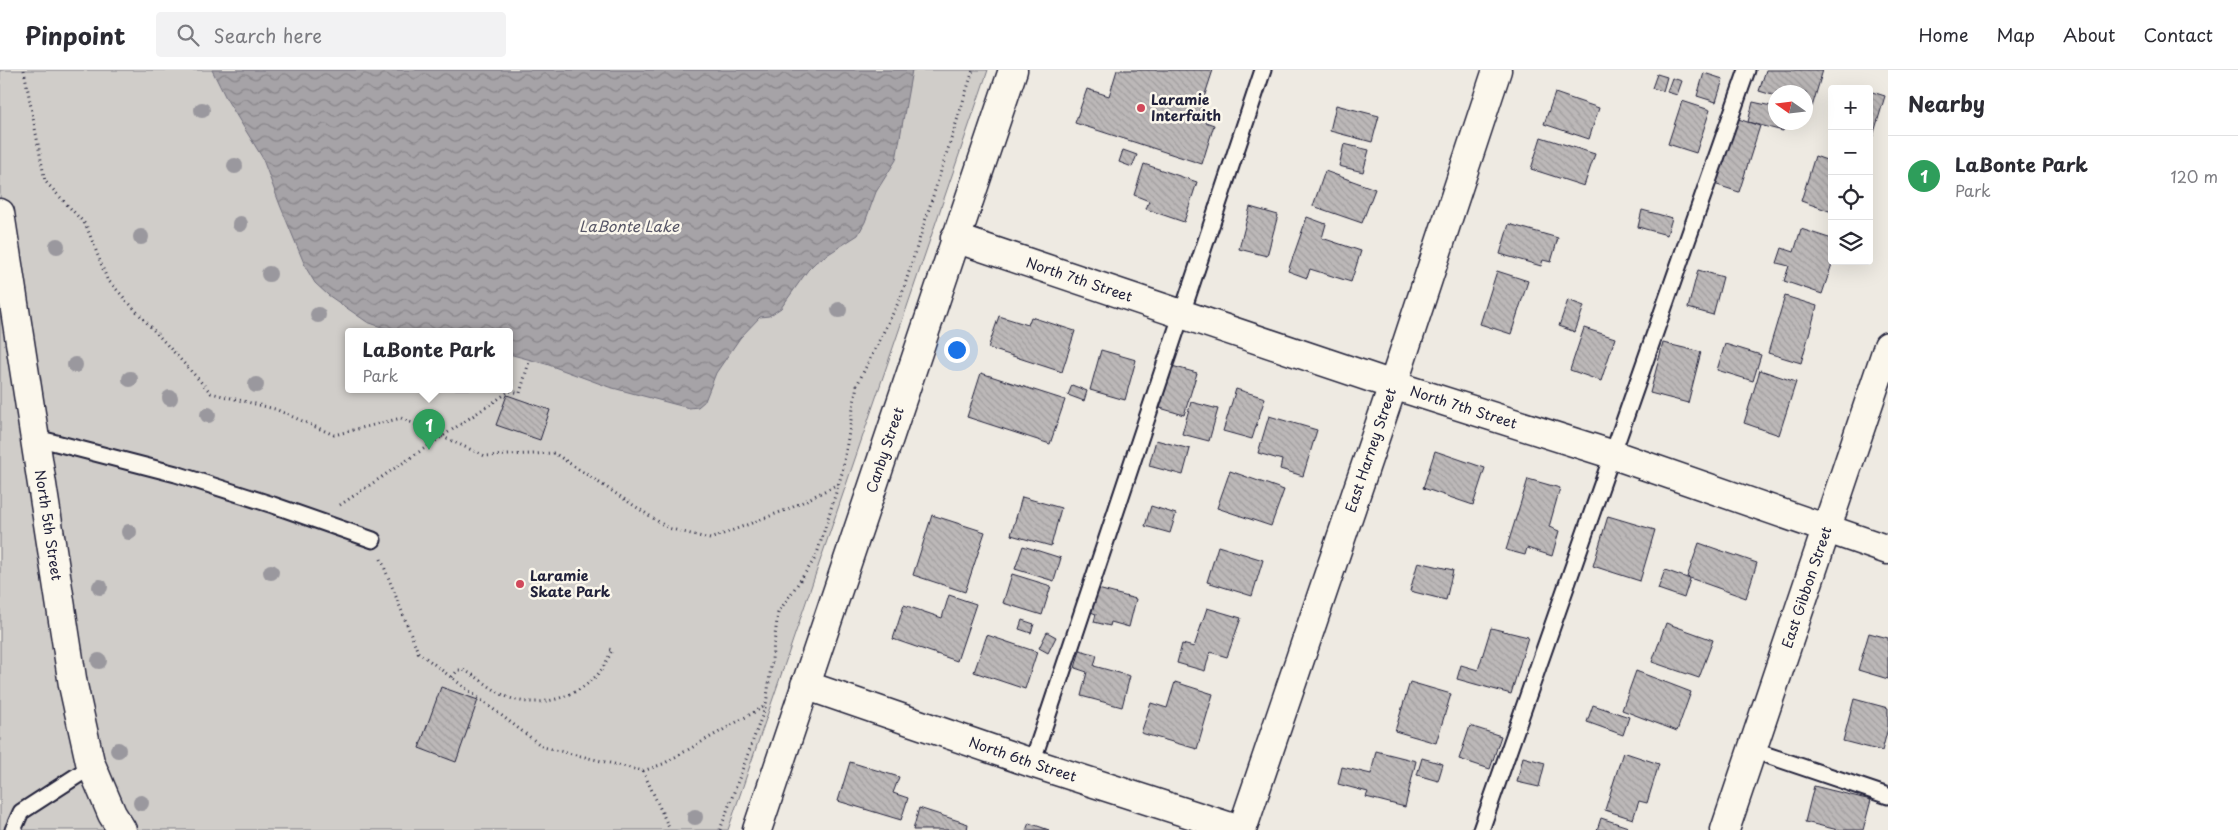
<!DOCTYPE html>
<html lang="en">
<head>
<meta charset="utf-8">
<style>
	:root { --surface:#fff; --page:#f2f2f3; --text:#2b2b33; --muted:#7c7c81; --line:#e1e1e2; --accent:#d1495b }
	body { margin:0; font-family:"Playpen Sans",sans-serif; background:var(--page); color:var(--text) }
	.controls { position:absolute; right:15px; top:15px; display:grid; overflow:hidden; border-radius:5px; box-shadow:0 5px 20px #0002 }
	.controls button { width:45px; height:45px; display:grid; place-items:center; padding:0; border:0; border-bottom:1px solid var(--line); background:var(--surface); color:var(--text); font:25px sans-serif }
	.compass { position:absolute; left:1768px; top:15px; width:45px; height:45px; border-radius:50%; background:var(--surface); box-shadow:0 5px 20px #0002; rotate:284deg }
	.you { position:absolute; left:956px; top:279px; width:18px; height:18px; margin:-12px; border:4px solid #fff; border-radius:50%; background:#1a73e8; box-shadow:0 0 0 8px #1a73e833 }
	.badge { display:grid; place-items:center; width:32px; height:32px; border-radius:50%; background:var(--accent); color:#fff; font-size:16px; font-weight:700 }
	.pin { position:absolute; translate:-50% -41px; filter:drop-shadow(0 1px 2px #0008) }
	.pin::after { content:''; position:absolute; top:26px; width:18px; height:15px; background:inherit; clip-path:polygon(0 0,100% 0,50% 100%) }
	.popup { position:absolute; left:345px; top:258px; width:168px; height:65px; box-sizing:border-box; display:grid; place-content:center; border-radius:5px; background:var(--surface); filter:drop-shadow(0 1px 4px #0005); font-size:16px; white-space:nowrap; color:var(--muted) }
	.popup b { font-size:19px; color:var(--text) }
	.popup::after { content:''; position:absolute; left:50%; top:100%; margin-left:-10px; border:10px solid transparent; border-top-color:var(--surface) }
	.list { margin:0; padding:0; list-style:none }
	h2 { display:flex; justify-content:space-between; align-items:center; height:65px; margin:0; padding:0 20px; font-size:21px }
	h2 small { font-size:16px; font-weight:400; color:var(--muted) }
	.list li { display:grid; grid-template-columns:32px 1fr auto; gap:15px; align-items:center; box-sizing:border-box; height:80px; padding:0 20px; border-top:1px solid var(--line) }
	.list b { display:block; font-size:19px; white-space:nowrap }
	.list p { margin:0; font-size:16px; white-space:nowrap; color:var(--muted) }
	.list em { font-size:16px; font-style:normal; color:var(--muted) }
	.icon { flex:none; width:28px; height:28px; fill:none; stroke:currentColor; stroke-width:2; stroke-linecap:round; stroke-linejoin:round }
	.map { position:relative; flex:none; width:1888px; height:760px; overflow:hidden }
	header { display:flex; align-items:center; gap:30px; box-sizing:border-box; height:70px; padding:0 25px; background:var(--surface); border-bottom:1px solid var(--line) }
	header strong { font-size:24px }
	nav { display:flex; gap:28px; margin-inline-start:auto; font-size:18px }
	.search { width:350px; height:45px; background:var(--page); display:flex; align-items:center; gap:12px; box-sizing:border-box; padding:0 18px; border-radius:5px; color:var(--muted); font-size:19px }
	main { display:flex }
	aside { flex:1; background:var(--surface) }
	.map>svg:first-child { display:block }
</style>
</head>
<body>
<header>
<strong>Pinpoint</strong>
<div class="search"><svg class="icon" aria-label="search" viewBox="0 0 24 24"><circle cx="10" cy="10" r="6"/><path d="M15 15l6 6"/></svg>Search here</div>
<nav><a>Home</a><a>Map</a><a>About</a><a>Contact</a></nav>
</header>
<main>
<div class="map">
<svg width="1888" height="760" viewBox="0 0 1888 760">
	<defs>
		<pattern id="water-waves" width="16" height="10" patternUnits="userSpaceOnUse" patternTransform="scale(1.25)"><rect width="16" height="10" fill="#a6a3a7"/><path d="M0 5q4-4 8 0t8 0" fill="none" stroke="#878489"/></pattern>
		<pattern id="building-back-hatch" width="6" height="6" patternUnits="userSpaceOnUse" patternTransform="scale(1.25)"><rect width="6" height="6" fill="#bcb8b8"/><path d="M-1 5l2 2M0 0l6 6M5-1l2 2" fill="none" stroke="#a19e9f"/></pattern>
	</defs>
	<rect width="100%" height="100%" fill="#eeeae2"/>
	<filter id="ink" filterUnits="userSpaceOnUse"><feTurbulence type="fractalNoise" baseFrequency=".02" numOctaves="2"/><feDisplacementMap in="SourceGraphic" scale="10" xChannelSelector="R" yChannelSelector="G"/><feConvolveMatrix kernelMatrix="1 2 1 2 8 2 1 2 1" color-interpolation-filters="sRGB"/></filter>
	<g filter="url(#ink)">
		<path fill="#d0cdc9" stroke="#797882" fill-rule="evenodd" d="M0,0H988L728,760H0ZM349,261H509V319H349Z"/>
		<polygon fill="url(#water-waves)" stroke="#716f7c" points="212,0 912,0 896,90 876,122 865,152 858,165 816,192 808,200 781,238 769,246 760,247 740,268 716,303 705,331 698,337 689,338 609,317 546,294 509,284 509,261 393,261 367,252 328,225 315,213 306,198 280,135 262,87 227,30"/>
		<g fill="url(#building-back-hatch)" stroke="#22223b">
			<polygon points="1117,0 1213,0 1197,49 1214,55 1202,94 1075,53 1087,19 1109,26"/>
			<polygon points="1766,0 1823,0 1812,37 1806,35 1806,22 1776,22 1776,26 1759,21"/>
			<polygon points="1704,3 1723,9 1716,32 1697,26"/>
			<polygon points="1657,4 1667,7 1663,21 1652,18"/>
			<polygon points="1672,8 1682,11 1677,25 1667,22"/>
			<polygon points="1869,21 1885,26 1873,66 1869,65"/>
			<polygon points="1555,23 1599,38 1589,69 1544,54"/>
			<polygon points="1682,31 1710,40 1696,83 1668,74"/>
			<polygon points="1753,32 1776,37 1776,52 1785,52 1783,61 1748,52"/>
			<polygon points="1336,35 1379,46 1372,72 1330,61"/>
			<polygon points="1732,47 1760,56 1739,122 1711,113"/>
			<polygon points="1541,67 1595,84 1584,116 1531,99"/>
			<polygon points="1344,74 1369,80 1363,102 1339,96"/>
			<polygon points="1123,80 1137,85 1132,97 1119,92"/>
			<polygon points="1815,86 1832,92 1832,142 1801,131"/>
			<polygon points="1144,94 1197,112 1184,152 1146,139 1149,131 1134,125"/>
			<polygon points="1325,101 1375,119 1362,153 1313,136"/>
			<polygon points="1250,137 1278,145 1267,186 1239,179"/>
			<polygon points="1642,140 1672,148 1667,165 1638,157"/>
			<polygon points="1307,147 1326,154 1322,168 1361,181 1351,212 1310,199 1307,208 1288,201"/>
			<polygon points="1509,154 1558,168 1551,192 1543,190 1541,196 1500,184"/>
			<polygon points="1801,159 1832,169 1833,191 1822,224 1784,211 1789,196 1777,193 1782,178 1794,182"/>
			<polygon points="1698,200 1723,207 1713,245 1688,238"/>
			<polygon points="1497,201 1528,211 1511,264 1480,254"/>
			<polygon points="1785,226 1817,236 1801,293 1768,283"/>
			<polygon points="1568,230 1584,236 1575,262 1559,256"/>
			<polygon points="999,246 1028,255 1031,247 1075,261 1062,302 988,278"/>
			<polygon points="1584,258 1615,268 1601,311 1570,300"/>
			<polygon points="1663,273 1701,282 1688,333 1650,323"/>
			<polygon points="1725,274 1761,285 1753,311 1717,300"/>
			<polygon points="1101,280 1136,290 1125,330 1090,320"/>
			<polygon points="1172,296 1197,303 1184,345 1160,338"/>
			<polygon points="1760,300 1796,312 1779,365 1744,353"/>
			<polygon points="981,303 1065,330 1050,374 967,347"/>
			<polygon points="1072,315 1087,321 1084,331 1068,325"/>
			<polygon points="1236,319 1265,328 1252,369 1223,361"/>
			<polygon points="507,325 550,340 540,370 496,355"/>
			<polygon points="1191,332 1218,339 1209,371 1182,364"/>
			<polygon points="1269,346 1317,360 1303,406 1280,399 1282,390 1258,383"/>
			<polygon points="1156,370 1190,379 1183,405 1149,396"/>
			<polygon points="1435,381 1485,398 1473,435 1423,418"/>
			<polygon points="1230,401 1284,420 1271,456 1217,438"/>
			<polygon points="1528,409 1560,418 1549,457 1559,461 1552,486 1527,478 1525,485 1506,480"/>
			<polygon points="1022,427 1061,438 1051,476 1011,465"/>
			<polygon points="1151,436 1176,444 1170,463 1145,456"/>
			<polygon points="932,445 985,462 965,522 913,505"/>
			<polygon points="1608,446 1655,460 1640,511 1593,496"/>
			<polygon points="1699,473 1757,493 1746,528 1687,507"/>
			<polygon points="1023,476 1061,488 1054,511 1015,499"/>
			<polygon points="1218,476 1263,490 1252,526 1207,512"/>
			<polygon points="1418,492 1453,500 1446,530 1410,521"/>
			<polygon points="1665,500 1690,509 1684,528 1658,519"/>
			<polygon points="1012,504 1051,516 1042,545 1003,533"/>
			<polygon points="1094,518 1136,529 1129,557 1111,552 1110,556 1094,552 1096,544 1088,541"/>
			<polygon points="949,525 976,534 957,591 893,569 904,535 942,548"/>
			<polygon points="1207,538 1241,548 1227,587 1210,582 1205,601 1177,593 1182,574 1194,577"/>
			<polygon points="1022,550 1034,554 1031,563 1019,559"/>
			<polygon points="1666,553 1713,570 1699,608 1652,592"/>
			<polygon points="1491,558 1528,567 1511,624 1457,609 1461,595 1478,600"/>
			<polygon points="1047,562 1056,567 1048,583 1039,578"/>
			<polygon points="1869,563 1888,568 1888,609 1858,600"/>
			<polygon points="987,565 1037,582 1025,619 974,602"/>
			<polygon points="1080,580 1097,585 1094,596 1130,606 1122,637 1081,626 1087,602 1075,598"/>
			<polygon points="1636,601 1691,622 1677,661 1622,640"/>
			<polygon points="1175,612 1213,624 1197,679 1141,663 1151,633 1167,638"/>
			<polygon points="1410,612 1451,624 1436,673 1395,661"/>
			<polygon points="441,617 478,630 456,692 419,678"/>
			<polygon points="1854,629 1888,638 1888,658 1882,681 1843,671"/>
			<polygon points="1593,635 1629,647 1623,665 1587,652"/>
			<polygon points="1470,656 1501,666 1490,699 1459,689"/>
			<polygon points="1376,681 1416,691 1405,737 1366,727 1368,722 1338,714 1342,697 1371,704"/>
			<polygon points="1623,682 1659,694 1647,733 1639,731 1633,749 1605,740"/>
			<polygon points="1523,687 1545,693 1539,717 1517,712"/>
			<polygon points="1422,688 1443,694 1438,711 1417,705"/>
			<polygon points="850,692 899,707 893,723 908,728 901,750 838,731"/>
			<polygon points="1814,716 1871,730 1863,760 1838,760 1805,752"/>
			<polygon points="919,738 968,754 967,760 913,760"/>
			<polygon points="1601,748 1628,757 1627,760 1597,760"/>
			<polygon points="1029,753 1049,760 1026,760"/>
		</g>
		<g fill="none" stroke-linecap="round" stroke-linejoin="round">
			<g stroke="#22223b" stroke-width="19">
				<g id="service">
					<polyline points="33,367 176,404 273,435 373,470"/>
					<polyline points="1752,680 1888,726"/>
					<polyline points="1032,693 1263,0"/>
					<polyline points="13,760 21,742 92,696"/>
					<polyline points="1481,760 1747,0"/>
				</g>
			</g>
			<g stroke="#22223b" stroke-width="31">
				<g id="minor">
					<path id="s1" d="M0,143L73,615L90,692L112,744L122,760"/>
					<path id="s2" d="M955,168L1393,315L1614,385L1888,480"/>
					<path id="s3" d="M805,615L1032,693L1240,760"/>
					<path id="s4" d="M757,760L1013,0"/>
					<path id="s5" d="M1725,760L1888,276"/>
				</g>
			</g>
			<g stroke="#22223b" stroke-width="31">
				<g id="secondary">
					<path id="s6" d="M1242,760L1393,315L1497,0"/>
				</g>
			</g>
			<g stroke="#22223b" stroke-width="3" stroke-dasharray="1 4" stroke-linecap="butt">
				<polyline points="24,0 45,111 86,155 107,209 211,323 275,339 334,365 401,348 485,386 554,383 668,458 710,469 791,438 838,414"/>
				<polyline points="340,435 510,321 520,323 529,292"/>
				<polyline points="381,489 418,582 543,677 643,701 663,694 765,636"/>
				<path d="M452,607L458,600H463C480,607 492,621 510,628C536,638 572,629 593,609C602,602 607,590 612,580L608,579"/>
				<polyline points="643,701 670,760"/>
				<polyline points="720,760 766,635 778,543 816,487 842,403 857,315 901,227 973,0"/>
			</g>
			<use href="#service" stroke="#fbf7ec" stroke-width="15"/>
			<use href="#minor" stroke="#fbf7ec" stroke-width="28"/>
			<use href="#secondary" stroke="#fbf7ec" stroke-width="28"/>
		</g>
		<g fill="#9a989e">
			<circle cx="202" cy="40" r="8"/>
			<circle cx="235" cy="96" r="8"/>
			<circle cx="240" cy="154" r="8"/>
			<circle cx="141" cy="167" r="8"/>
			<circle cx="57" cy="176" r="8"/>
			<circle cx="269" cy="204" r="8"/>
			<circle cx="839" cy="240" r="8"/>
			<circle cx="318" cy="245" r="8"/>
			<circle cx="75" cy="295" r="8"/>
			<circle cx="130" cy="309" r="8"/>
			<circle cx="256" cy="315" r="8"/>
			<circle cx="170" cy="328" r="8"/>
			<circle cx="208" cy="345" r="8"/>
			<circle cx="129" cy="462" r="8"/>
			<circle cx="271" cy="502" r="8"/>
			<circle cx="100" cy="517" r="8"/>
			<circle cx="99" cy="591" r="8"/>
			<circle cx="118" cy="680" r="8"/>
			<circle cx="141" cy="733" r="8"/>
			<circle cx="695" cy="747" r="8"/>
		</g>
	</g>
	<g fill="#d1495b" stroke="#fbf7ec" stroke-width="2">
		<circle cx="1141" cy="38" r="5"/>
		<circle cx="520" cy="514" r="5"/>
	</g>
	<g text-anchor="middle" stroke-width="5" stroke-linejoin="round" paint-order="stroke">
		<g font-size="14" font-weight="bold" fill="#22223b" stroke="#fbf7ec" text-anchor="start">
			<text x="1151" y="35">Laramie<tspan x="1151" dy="16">Interfaith</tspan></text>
			<text x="530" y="511">Laramie<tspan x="530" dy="16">Skate Park</tspan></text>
		</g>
		<g font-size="14" fill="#22223b" stroke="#fbf7ec">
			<text dy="5" stroke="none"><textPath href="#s2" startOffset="131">North 7th Street</textPath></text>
			<text dy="5" stroke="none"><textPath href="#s2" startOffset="536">North 7th Street</textPath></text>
			<text dy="5" stroke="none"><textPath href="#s4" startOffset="401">Canby Street</textPath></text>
			<text dy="5" stroke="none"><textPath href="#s6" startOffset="401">East Harney Street</textPath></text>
			<text dy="5" stroke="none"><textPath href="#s1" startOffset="316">North 5th Street</textPath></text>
			<text dy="5" stroke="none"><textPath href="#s5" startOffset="256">East Gibbon Street</textPath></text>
			<text dy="5" stroke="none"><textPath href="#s3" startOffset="230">North 6th Street</textPath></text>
		</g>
		<g font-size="15" font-style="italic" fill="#575666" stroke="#fbf7ec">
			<text x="629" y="162">LaBonte Lake</text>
		</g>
	</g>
</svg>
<div class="controls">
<button>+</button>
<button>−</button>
<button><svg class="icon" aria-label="locate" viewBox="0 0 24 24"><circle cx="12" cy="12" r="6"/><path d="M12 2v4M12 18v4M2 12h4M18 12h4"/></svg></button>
<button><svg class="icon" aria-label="layers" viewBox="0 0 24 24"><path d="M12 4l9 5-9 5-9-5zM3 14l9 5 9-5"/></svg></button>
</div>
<svg class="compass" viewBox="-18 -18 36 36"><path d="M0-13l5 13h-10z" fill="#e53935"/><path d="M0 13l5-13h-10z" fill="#7c7c81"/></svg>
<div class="you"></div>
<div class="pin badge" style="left:429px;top:380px;background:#2e9e5b">1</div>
<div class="popup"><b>LaBonte Park</b>Park</div>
</div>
<aside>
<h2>Nearby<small></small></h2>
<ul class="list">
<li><span class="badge" style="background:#2e9e5b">1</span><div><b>LaBonte Park</b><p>Park</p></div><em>120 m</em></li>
</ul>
</aside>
</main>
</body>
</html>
